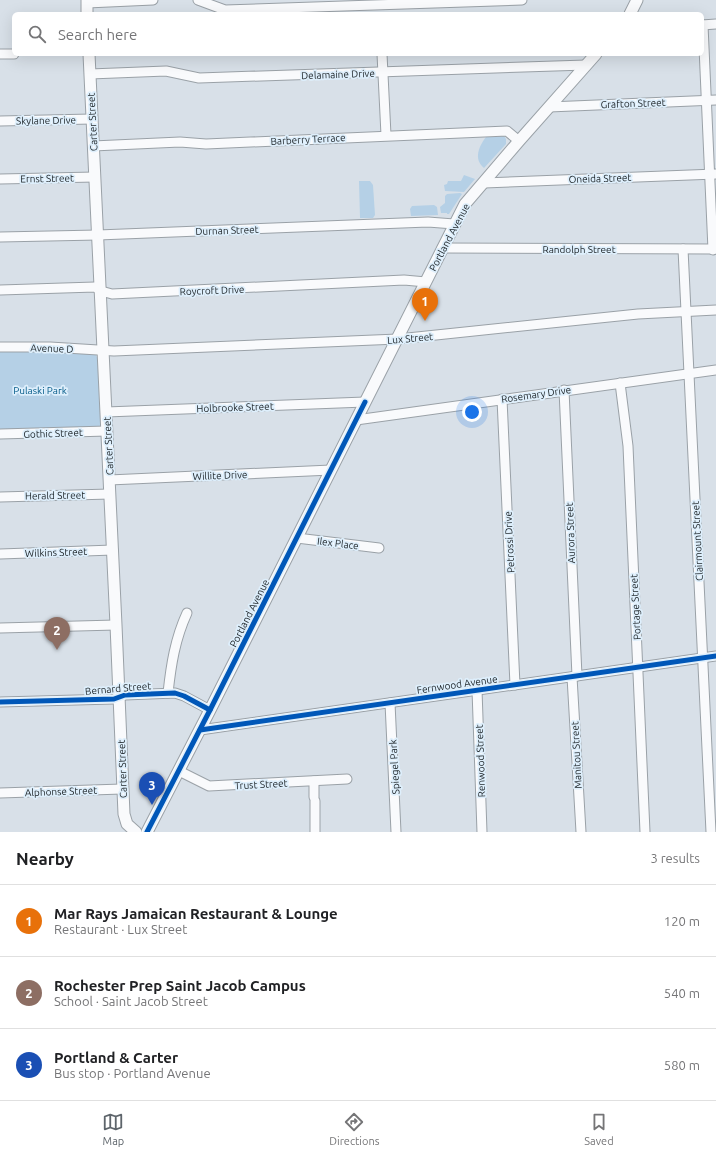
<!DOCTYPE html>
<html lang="en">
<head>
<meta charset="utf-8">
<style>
	:root { --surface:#fff; --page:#f2f2f2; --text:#202124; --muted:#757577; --line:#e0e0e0; --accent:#5e656b }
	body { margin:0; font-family:Ubuntu,sans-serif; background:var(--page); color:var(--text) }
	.you { position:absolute; left:472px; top:412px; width:14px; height:14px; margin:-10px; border:3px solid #fff; border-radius:50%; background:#1a73e8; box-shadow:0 0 0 6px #1a73e833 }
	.badge { display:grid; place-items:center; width:26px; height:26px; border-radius:50%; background:var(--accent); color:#fff; font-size:13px; font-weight:700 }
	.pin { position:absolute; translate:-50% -33px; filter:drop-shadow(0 1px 2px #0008) }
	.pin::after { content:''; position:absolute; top:21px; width:14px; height:12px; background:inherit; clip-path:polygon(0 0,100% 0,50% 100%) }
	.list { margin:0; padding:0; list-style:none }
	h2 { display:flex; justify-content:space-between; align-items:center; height:52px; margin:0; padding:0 16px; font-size:17px }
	h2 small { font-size:13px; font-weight:400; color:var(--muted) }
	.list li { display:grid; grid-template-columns:26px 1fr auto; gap:12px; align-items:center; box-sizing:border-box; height:72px; padding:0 16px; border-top:1px solid var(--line) }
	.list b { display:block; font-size:15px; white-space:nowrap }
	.list p { margin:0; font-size:13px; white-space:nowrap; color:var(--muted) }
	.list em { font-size:13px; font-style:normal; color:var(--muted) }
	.icon { flex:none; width:22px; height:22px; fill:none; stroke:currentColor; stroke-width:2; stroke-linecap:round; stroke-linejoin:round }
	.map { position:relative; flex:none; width:716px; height:832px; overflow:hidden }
	.search { position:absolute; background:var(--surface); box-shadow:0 4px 16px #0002; left:12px; right:12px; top:12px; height:44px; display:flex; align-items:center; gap:10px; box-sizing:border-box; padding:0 14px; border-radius:6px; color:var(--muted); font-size:15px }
	.sheet { height:268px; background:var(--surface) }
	nav { display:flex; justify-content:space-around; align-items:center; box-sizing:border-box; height:56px; border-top:1px solid var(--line); background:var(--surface); font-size:11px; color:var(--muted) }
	nav a { display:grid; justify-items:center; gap:2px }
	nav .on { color:var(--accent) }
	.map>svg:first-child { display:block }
</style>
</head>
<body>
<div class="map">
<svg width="716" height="832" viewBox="0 0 716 832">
	<rect width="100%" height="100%" fill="#d8e0e8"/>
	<g fill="#b5d0e6">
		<path d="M504,136L506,139V144L484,168C473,159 479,146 486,137Z"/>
		<polygon points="464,175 475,179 464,192 445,191 444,185 447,184 448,181 461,181"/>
		<polygon points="359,181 370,181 373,185 375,215 373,218 360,218"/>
		<polygon points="460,193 462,194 449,214 447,214 447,213 441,213 440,207 445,203 445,196 447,194"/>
		<polygon points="434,205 437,207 438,215 411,216 410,209 412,206"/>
		<polygon points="37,349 96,355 98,360 102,425 101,428 0,431 0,351"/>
	</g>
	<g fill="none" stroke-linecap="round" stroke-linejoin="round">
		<g stroke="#9aa1a7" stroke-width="11">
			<g id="minor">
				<polyline points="198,0 225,10 522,0"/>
				<polyline points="87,3 153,0"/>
				<polyline points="702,25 716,24"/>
				<polyline points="703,25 713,250"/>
				<polyline points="0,54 14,54"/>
				<polyline points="382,54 386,135"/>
				<polyline points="90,74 166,71 199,78 586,65"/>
				<polyline points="549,107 716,100"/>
				<polyline points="0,121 92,119"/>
				<polyline points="93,146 180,142 206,144 507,131 519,141"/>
				<polyline points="0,179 95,177"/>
				<polyline points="484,183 716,174"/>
				<polyline points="0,237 98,235 428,222 454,224"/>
				<polyline points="442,248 716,249"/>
				<polyline points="683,249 711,832"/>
				<polyline points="0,290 95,287 101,291 112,294 404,280 426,282"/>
				<polyline points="0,347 50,347 114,351 398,339 638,314 716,310"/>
				<polyline points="620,383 628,446 645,832"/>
				<polyline points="564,390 577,676"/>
				<polyline points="502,399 515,685"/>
				<polyline points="106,412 365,402"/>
				<polyline points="356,420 716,370"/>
				<polyline points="0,434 107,431"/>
				<polyline points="109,480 331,470"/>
				<polyline points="0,497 110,494"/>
				<polyline points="297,538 379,548"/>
				<polyline points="0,554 113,550"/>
				<polyline points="0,628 116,625"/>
				<polyline points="572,677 581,832"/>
				<polyline points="477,690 482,832"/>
				<path d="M168,693C171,665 175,639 187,613"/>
				<polyline points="0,702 114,699 125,695 175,693 184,696 210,710"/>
				<polyline points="390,703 396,832"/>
				<polyline points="200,730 716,656"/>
				<polyline points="179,771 209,786 347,779"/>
				<polyline points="314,781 314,797"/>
				<polyline points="0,793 122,789"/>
				<polyline points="315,801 315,832"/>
			</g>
		</g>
		<g stroke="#9aa1a7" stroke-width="13">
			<g id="major">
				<polyline points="87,0 87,14"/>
				<polyline points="630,14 637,0"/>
				<polyline points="89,54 116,625 124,814 127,824 136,832"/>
				<polyline points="147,832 210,710 465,204 519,141 596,54"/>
			</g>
		</g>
		<use href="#minor" stroke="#f9fafc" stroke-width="9"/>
		<use href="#major" stroke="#f9fafc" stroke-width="11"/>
		<g stroke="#deeffc" stroke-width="8">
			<g id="cycleway">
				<polyline points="0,702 114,699 125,695 175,693 184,696 210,710"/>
				<polyline points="200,730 716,656"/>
				<polyline points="147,832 210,710 365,402"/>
			</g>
		</g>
		<use href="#cycleway" stroke="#0057b8" stroke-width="5"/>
	</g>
	<g text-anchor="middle" stroke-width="3.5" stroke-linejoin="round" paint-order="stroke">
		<g font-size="10" fill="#1c2327" stroke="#deeffc">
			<text transform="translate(338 74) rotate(-2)" y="4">Delamaine Drive</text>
			<text transform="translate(633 103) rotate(-2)" y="4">Grafton Street</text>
			<text transform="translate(46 120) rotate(-1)" y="4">Skylane Drive</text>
			<text transform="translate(92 122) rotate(-93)" y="4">Carter Street</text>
			<text transform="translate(308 139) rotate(-3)" y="4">Barberry Terrace</text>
			<text transform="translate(47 178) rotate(-1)" y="4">Ernst Street</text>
			<text transform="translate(600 178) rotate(-2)" y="4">Oneida Street</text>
			<text transform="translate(227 230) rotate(-2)" y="4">Durnan Street</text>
			<text transform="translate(449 237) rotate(-62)" y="4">Portland Avenue</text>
			<text x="579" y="253">Randolph Street</text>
			<text transform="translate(212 290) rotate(-2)" y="4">Roycroft Drive</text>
			<text transform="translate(410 338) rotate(-5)" y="4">Lux Street</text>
			<text transform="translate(52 348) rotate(2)" y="4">Avenue D</text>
			<text transform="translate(536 394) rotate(-8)" y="4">Rosemary Drive</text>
			<text transform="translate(235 407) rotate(-2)" y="4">Holbrooke Street</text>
			<text transform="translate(53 433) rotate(-2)" y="4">Gothic Street</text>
			<text transform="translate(108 446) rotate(-93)" y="4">Carter Street</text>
			<text transform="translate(220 475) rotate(-2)" y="4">Willite Drive</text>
			<text transform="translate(55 495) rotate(-1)" y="4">Herald Street</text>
			<text transform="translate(570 533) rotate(-92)" y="4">Aurora Street</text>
			<text transform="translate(697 541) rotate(-93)" y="4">Clairmount Street</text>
			<text transform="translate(509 542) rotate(-93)" y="4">Petrossi Drive</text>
			<text transform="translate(338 543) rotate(7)" y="4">Ilex Place</text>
			<text transform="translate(56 552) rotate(-2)" y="4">Wilkins Street</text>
			<text transform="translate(635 607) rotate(-93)" y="4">Portage Street</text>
			<text transform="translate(249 613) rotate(-63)" y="4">Portland Avenue</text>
			<text transform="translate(457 684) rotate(-8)" y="4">Fernwood Avenue</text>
			<text transform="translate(118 688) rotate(-5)" y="4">Bernard Street</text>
			<text transform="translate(576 755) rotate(-93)" y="4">Manitou Street</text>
			<text transform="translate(480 761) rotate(-92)" y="4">Renwood Street</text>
			<text transform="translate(394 767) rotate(-93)" y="4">Spiegel Park</text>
			<text transform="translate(122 769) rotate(-92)" y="4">Carter Street</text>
			<text transform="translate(261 784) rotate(-3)" y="4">Trust Street</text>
			<text transform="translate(61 791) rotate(-2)" y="4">Alphonse Street</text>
		</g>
		<g font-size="10" fill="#015886" stroke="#deeffc">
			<text x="40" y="394">Pulaski Park</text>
		</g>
	</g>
</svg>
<div class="you"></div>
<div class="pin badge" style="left:425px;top:321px;background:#e8710a">1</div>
<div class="pin badge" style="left:57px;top:650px;background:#8d6e63">2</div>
<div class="pin badge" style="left:152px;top:805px;background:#1a4fb4">3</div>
<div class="search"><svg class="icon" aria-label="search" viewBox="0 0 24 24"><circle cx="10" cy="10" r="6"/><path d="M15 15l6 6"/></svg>Search here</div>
</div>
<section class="sheet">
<h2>Nearby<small>3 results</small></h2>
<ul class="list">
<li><span class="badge" style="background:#e8710a">1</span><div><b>Mar Rays Jamaican Restaurant &amp; Lounge</b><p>Restaurant · Lux Street</p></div><em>120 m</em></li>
<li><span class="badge" style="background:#8d6e63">2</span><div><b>Rochester Prep Saint Jacob Campus</b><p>School · Saint Jacob Street</p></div><em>540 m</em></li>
<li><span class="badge" style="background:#1a4fb4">3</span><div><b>Portland &amp; Carter</b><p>Bus stop · Portland Avenue</p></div><em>580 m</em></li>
</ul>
</section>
<nav>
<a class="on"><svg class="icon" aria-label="map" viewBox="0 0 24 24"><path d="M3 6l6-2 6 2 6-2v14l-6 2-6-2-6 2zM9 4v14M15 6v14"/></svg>Map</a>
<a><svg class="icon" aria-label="directions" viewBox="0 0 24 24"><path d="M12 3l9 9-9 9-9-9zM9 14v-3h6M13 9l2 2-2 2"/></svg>Directions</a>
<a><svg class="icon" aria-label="saved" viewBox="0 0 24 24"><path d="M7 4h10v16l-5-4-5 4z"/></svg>Saved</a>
</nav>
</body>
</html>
